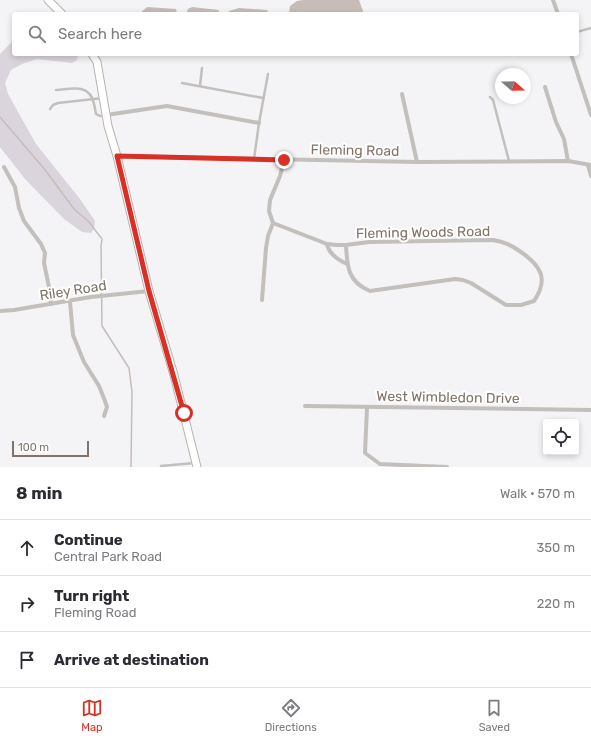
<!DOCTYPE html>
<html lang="en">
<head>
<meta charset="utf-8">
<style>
	:root { --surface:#fff; --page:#f2f2f3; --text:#2b2b33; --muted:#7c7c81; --line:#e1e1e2; --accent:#d93025 }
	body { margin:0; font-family:Rubik,sans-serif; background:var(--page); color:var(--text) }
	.controls { position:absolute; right:12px; bottom:12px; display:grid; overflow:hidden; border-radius:4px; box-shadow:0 2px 6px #0003 }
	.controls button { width:36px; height:36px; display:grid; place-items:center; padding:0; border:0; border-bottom:1px solid var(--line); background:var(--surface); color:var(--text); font:20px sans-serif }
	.compass { position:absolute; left:495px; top:68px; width:36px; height:36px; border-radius:50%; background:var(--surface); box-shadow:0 2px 6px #0003; rotate:110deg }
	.scale { position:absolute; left:12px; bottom:10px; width:77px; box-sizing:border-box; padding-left:4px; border:2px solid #817469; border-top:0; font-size:11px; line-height:14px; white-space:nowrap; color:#817469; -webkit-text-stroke:3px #fff; paint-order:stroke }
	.stop { position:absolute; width:12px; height:12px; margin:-9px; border:3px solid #d93025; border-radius:50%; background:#fff }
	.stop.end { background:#d93025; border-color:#fff; box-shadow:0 1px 4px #0008 }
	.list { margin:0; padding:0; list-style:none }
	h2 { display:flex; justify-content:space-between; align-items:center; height:52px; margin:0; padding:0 16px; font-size:17px }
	h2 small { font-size:13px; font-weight:400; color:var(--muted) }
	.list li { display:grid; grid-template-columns:26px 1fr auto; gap:12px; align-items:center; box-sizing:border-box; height:56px; padding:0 16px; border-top:1px solid var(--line) }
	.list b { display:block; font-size:15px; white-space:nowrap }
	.list p { margin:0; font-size:13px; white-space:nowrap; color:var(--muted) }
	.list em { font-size:13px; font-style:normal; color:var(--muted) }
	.icon { flex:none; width:22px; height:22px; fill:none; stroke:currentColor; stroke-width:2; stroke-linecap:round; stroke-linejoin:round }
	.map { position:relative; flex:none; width:591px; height:467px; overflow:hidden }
	.search { position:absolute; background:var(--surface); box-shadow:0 2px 6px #0003; left:12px; right:12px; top:12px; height:44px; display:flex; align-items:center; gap:10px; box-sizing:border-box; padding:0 14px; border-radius:4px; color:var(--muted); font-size:15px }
	.sheet { height:220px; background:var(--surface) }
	nav { display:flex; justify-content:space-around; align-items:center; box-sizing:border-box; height:56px; border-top:1px solid var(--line); background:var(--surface); font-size:11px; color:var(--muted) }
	nav a { display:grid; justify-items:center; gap:2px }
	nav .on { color:var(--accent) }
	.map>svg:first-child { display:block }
</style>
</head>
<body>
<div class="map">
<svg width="591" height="467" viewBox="0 0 591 467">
	<rect width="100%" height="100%" fill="#f4f4f6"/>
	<polygon fill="#dad5dd" points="14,40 14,54 78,54 77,60 72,63 37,59 22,64 11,70 5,83 8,94 36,144 80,199 95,221 94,229 91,233 82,232 64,219 25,179 0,147 0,54"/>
	<g fill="#c6bcb8">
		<polygon points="303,0 359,0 364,14 289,14 290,6 297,1"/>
		<polygon points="147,7 176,9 177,14 139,14"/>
		<polygon points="192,7 219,10 218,14 186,14 188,9"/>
		<polygon points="239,8 267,10 269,14 228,14 229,11"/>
	</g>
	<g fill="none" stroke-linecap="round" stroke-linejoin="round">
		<polyline stroke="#c6bcb8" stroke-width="1.5" points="0,117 46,171 74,209 89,222 102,239 101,246 102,326 129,368 132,392 131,467"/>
		<g stroke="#b8b3ae" stroke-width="9">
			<g id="secondary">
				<polyline points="48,0 62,14"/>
				<polyline points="92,54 97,62 108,126 117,156 149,291 174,375 197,467"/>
			</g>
		</g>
		<g stroke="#c3bfbc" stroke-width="2.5">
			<polyline points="577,32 591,28"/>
			<polyline points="182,83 263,98"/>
			<polyline points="200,86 202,68"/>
			<path d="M56,90C72,89 90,83 94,104C95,107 95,110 96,114L100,116L106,115"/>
			<polyline points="490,97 493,100 509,161"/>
			<polyline points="50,109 53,105 58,103 103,98"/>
			<polyline points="254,159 259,123 268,74"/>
			<polyline points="161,467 161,466 195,463"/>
		</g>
		<g stroke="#c3bfbc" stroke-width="4">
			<polyline points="553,0 558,14"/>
			<polyline points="571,54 591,115"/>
			<polyline points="545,87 556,122 564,139 568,161"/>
			<polyline points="402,94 417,162"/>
			<polyline points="106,115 167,106 259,123"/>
			<polyline points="117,156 417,162 568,161 591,165"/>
			<polyline points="588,165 591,176"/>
			<polyline points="4,167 15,187 19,208 24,221 41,244 45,253 44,263 49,287 51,304"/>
			<path d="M273,223L327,244L337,245H346L369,242L493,240C505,242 511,245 521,252C541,266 549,279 534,301L521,305H506L471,283L463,280L455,279L370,291C348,282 347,267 346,245"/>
			<path d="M327,244C329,254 338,260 347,264"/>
			<polyline points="262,300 266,248 268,236 273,223 269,211 270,200 280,176 284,160"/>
			<polyline points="70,302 73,335 84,362 99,386 105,401 107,407 104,416"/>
			<polyline points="0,311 14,310 91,297 149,291"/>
			<polyline points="305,406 591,410"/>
			<polyline points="367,408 365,453 380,464 447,467"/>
		</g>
		<use href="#secondary" stroke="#fff" stroke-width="7"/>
	</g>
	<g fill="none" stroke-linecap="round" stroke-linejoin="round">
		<polyline stroke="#d93025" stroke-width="5" points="184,413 149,291 117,156 284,160"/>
	</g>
	<g text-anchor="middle" stroke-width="4" stroke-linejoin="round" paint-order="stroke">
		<g font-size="14" fill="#817469" stroke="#fff">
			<text transform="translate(355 150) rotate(1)" y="5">Fleming Road</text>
			<text transform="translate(423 232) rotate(-1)" y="5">Fleming Woods Road</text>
			<text transform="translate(73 290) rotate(-9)" y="5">Riley Road</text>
			<text transform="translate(448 397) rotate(1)" y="5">West Wimbledon Drive</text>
		</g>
	</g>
</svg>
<div class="controls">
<button><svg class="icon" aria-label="locate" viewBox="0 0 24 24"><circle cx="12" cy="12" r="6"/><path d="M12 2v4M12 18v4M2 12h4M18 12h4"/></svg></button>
</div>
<svg class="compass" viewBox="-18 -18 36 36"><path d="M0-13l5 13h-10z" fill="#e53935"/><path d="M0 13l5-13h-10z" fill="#7c7c81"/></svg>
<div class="scale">100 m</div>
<div class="stop" style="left:184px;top:413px"></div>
<div class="stop end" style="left:284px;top:160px"></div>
<div class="search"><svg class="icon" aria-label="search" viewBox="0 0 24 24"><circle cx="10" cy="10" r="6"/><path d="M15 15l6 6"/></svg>Search here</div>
</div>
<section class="sheet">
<h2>8 min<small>Walk · 570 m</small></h2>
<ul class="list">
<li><svg class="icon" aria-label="ahead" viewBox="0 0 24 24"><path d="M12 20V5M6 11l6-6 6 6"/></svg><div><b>Continue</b><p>Central Park Road</p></div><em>350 m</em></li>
<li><svg class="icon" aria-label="right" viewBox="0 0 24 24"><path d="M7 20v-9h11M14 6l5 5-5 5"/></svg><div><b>Turn right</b><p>Fleming Road</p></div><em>220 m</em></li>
<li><svg class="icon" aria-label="arrive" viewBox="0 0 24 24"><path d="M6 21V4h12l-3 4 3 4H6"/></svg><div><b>Arrive at destination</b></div></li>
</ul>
</section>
<nav>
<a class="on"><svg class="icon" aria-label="map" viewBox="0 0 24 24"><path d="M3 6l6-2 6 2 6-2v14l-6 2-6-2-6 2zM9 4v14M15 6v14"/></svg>Map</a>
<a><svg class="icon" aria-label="directions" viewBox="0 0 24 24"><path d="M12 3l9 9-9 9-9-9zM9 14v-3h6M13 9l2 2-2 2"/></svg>Directions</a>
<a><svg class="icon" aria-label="saved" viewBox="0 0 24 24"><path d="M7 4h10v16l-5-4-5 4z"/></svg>Saved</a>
</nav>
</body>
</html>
